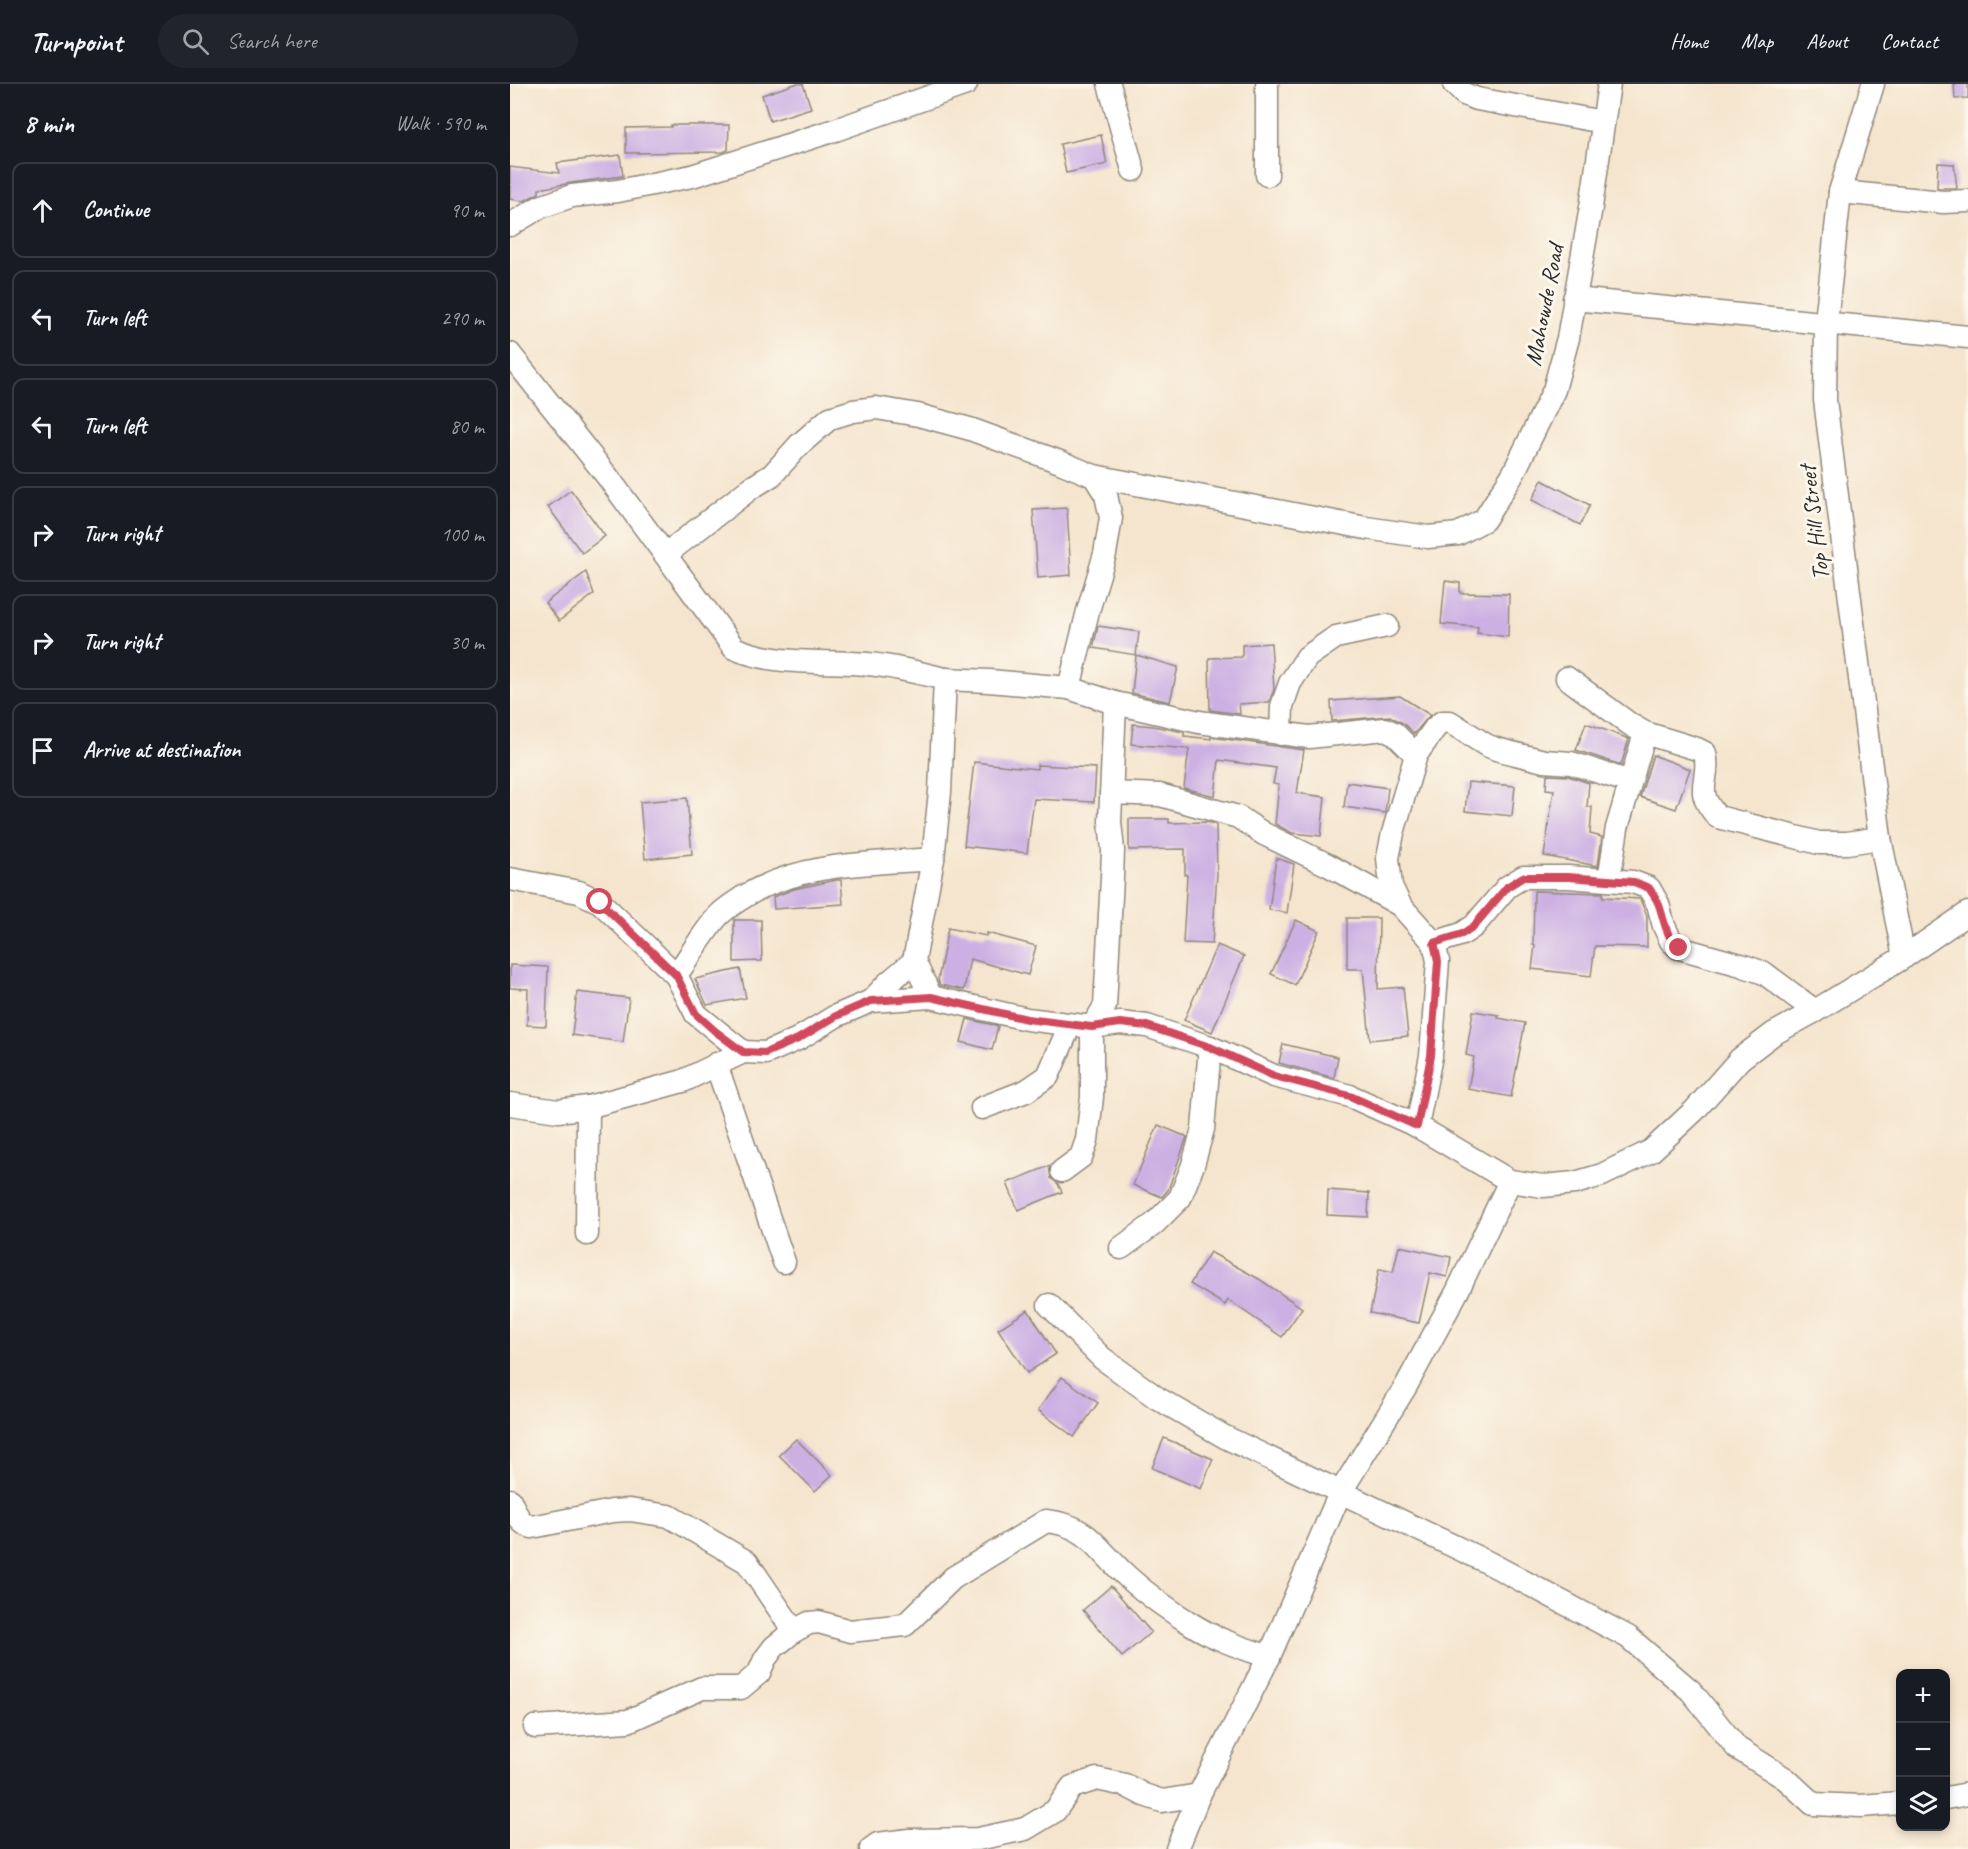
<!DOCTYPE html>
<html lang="en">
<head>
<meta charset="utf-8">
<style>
	:root { --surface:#171b24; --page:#20242c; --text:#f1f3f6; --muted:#9ea1a6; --line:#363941 }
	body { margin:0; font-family:Caveat,sans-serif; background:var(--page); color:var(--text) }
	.controls { position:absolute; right:18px; bottom:18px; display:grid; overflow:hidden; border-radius:12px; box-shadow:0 3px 9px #0003 }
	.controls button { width:54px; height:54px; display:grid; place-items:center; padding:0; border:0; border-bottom:2px solid var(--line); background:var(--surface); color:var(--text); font:30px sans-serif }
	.stop { position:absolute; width:18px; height:18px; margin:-14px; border:4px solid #d1495b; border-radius:50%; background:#fff }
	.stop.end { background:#d1495b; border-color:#fff; box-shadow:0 2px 6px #0008 }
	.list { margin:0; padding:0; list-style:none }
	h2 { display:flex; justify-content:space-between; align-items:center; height:78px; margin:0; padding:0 24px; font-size:26px }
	h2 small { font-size:20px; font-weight:400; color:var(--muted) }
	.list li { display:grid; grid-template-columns:39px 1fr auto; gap:18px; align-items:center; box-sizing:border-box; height:96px; margin:0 12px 12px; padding:0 12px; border:2px solid var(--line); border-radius:12px }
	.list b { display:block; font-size:22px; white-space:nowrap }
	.list em { font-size:20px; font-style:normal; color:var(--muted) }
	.icon { flex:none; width:33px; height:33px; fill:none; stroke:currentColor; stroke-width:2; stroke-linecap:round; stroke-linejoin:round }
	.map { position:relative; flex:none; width:1458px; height:1765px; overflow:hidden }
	header { display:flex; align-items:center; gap:36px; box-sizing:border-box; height:84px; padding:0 30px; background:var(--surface); border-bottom:2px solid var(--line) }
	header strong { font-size:28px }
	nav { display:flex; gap:33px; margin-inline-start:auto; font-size:21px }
	.search { width:420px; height:54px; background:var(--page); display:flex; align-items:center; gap:15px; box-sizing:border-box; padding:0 21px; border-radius:33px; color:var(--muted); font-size:22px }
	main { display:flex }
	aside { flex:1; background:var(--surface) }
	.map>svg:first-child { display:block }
</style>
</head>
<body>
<header>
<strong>Turnpoint</strong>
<div class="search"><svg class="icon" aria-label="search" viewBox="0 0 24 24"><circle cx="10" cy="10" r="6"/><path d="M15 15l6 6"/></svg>Search here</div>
<nav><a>Home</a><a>Map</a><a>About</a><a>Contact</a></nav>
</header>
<main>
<aside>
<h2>8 min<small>Walk · 590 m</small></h2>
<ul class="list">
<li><svg class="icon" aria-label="ahead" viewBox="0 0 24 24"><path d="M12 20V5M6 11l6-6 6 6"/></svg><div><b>Continue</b></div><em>90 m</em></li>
<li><svg class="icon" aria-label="left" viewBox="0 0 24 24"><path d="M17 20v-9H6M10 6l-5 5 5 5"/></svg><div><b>Turn left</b></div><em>290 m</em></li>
<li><svg class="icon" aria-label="left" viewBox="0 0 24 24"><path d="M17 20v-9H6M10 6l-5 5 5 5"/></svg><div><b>Turn left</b></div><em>80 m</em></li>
<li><svg class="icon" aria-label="right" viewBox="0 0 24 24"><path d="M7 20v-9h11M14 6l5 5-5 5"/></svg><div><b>Turn right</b></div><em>100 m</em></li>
<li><svg class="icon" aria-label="right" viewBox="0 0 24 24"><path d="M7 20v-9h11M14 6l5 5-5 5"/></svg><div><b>Turn right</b></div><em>30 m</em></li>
<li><svg class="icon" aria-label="arrive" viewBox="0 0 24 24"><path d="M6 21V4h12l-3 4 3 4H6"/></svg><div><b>Arrive at destination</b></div></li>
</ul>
</aside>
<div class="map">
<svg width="1458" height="1765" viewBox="0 0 1458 1765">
	<rect width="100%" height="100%" fill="#fbf7ec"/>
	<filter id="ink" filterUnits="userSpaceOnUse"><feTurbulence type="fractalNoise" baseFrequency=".0167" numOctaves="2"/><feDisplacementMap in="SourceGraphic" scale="12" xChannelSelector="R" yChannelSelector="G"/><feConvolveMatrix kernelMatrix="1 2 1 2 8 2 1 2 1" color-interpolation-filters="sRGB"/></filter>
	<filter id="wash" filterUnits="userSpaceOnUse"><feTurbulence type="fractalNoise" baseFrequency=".008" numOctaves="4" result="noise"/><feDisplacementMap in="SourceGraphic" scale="24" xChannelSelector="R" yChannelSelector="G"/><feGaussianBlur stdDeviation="1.35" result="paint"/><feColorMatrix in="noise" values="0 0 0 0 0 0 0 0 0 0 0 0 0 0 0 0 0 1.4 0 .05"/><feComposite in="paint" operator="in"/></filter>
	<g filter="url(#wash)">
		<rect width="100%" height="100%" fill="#f5e5ce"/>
		<g id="blocks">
			<g fill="#ccb0e3">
				<polygon points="285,0 293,0 301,24 260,37 252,11"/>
				<polygon points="1444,0 1458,0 1458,14 1445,15"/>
				<polygon points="161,41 219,41 218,66 213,68 116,69 116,44 161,43"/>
				<polygon points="591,51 597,80 556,89 550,60"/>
				<polygon points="110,71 113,92 61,99 29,105 29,109 14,117 0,115 0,83 49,89 47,79"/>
				<polygon points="1428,79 1444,80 1447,104 1427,104"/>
				<polygon points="1032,396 1080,421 1070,441 1022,416"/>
				<polygon points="61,406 95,452 72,469 38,423"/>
				<polygon points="557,424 561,491 528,494 523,426"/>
				<polygon points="76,488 84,510 49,537 35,519"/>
				<polygon points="935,497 950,499 950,509 999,510 998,553 967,549 968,543 931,540"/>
				<polygon points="588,542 629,548 626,571 583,564"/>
				<polygon points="761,559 764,605 759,618 729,620 730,630 700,626 699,574 732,573 732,561"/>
				<polygon points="626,571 668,583 660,618 622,609"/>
				<polygon points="890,612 920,631 904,650 893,639 880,632 822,637 821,617"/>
				<polygon points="1076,639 1119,655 1111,681 1066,666"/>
				<polygon points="623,640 643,642 674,648 674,652 701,655 701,653 794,666 787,709 815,713 811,752 782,749 765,740 769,701 763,700 766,684 709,676 705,712 674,704 679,665 621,660"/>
				<polygon points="1143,671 1180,685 1166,725 1130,713"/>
				<polygon points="464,678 527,685 527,681 586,684 584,718 524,715 517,769 454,762"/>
				<polygon points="1037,691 1058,692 1079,699 1077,723 1082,723 1080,750 1092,753 1088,782 1034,772 1044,706 1036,705"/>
				<polygon points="837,698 878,704 875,729 834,723"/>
				<polygon points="958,698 1005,702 1002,732 955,727"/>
				<polygon points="177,714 182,770 135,775 130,718"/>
				<polygon points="619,735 659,735 659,739 697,738 706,741 707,790 702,860 673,859 677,791 675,791 675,765 619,766"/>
				<polygon points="766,774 784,780 777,829 759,826"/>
				<polygon points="326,796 331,796 333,820 264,825 263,813 284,805"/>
				<polygon points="1024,807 1093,809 1093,813 1130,815 1137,832 1137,863 1085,862 1081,892 1022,885 1025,861 1023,861"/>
				<polygon points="837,834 869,834 868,905 893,903 898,952 860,956 853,885 837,885"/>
				<polygon points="224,836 251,836 252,877 224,878"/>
				<polygon points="786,836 809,847 785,901 761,890"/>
				<polygon points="438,844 476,852 477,849 526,862 518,891 460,875 454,906 430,901 428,896"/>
				<polygon points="707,861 734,872 702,948 674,936"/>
				<polygon points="0,881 38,883 36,942 17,941 18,905 0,904"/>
				<polygon points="230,885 236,914 197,921 185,895"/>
				<polygon points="67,908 119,914 113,958 62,951"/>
				<polygon points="963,927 989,931 988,934 1015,939 1001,1013 958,1005 964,973 956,971"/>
				<polygon points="457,935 488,942 482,966 451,958"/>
				<polygon points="773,960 828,973 824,994 769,979"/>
				<polygon points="648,1041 677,1053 658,1106 652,1113 623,1101"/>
				<polygon points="539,1082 541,1094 548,1100 552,1108 508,1126 497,1099"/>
				<polygon points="818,1106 859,1109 858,1133 817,1131"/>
				<polygon points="889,1162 941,1173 937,1193 920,1189 909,1239 860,1229 869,1185 883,1188"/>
				<polygon points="700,1168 749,1195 792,1224 772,1253 718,1216 715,1221 680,1200"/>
				<polygon points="518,1226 546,1270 517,1289 488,1245"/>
				<polygon points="552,1293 588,1319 564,1353 528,1326"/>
				<polygon points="654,1354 703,1375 691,1405 642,1384"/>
				<polygon points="286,1355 322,1391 305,1407 269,1371"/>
				<polygon points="601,1502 641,1548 612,1573 573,1526"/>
			</g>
		</g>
	</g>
	<g filter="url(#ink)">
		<use href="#blocks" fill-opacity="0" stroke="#90887c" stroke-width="1.5"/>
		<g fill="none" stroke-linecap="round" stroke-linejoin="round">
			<g stroke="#90887c" stroke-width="25">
				<g id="minor">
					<polyline points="599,0 623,86"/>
					<polyline points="757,0 757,91"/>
					<polyline points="944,0 954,10 967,15 1093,38"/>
					<polyline points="1363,0 1330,108 1316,238 1315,316 1370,754 1394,873"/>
					<polyline points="1330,108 1433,118 1458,117"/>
					<polyline points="0,141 30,123 62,112 108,107 182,92 325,46 456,0"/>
					<polyline points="1064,215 1458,253"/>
					<path d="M0,270L97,392L224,564C265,582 313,576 357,580C384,582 409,589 435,595L430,708L423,775L404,877L421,913"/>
					<polyline points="584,392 856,444 918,453 948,450 974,436 1003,390 1044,306 1058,254 1081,123 1099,0"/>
					<polyline points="156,470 241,404 262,391 289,361 320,334 343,327 366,324 408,331 460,345 550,378 584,392 596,411 601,434 595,470 578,527 559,604"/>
					<path d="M1057,594L1121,641L1135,649L1187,665L1195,669C1202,697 1181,705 1208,733L1309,759H1337L1370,754"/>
					<polyline points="435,595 479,597 559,604 605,619 600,738 603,766 602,794 595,922 582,943 582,1013 577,1056 571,1073 552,1087"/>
					<polyline points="605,619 689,638 799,653 875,645 884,649 906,671 883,749 878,774 881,802 890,821 924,859 928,877 921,972 907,1042 1000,1097 1033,1102 1065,1099 1092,1091 1141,1067 1184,1027 1230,975 1263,950 1305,927 1394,873 1458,829"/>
					<polyline points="771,650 772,622 780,599 797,573 826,553 877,542"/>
					<polyline points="906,671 925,644 932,638 940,638 976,661 986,665 1034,677 1061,679 1120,698"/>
					<polyline points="601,709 650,711 728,733 754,750 818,781 890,821"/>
					<polyline points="0,795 69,808 90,818 166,891 186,930 233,968 256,969 288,955 326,932 361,917 421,913 517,935 582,943 610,939 637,942 700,963 764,992 840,1012 907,1042"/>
					<polyline points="1099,796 1107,744 1135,649"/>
					<polyline points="924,859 952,850 964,842 997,803 1013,793 1058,793 1123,798 1139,804 1148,820 1154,842 1161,857 1169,864 1231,881 1254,889 1305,927"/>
					<path d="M166,891C179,874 195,846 209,831C216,824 226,818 235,812C293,778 358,780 423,775"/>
					<polyline points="361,917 378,899 404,877"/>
					<polyline points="206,980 274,1178"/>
					<polyline points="0,1020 48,1027 78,1023 173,997 233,968"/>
					<polyline points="472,1024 516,1007 538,992 560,941"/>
					<polyline points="77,1150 78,1023"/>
					<polyline points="611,1164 644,1140 670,1114 683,1081 693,1045 700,963"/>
					<polyline points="539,1221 592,1274 647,1314 715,1353 979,1479 1118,1553 1181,1607 1227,1664 1276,1695 1303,1720 1351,1722 1390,1719"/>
					<path d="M0,1416C6,1429 9,1440 22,1443L102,1427L120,1426L159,1432L237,1478L284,1547"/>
					<path d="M25,1643L118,1637L192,1604H231L249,1589L255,1575L264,1563L284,1547L299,1539L309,1538L340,1547L395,1541L443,1494L536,1437C581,1441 589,1469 620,1495C639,1512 662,1528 683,1541C707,1556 733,1564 759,1573"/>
					<polyline points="1436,1714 1458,1710"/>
					<polyline points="361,1765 368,1760 399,1756 468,1755 515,1745 545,1727 562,1703 587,1695 615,1701 634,1711 652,1717 689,1711"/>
					<polyline points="667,1765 689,1711 759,1573 830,1409 896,1302 947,1208 1000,1097"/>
				</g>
			</g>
			<use href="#minor" stroke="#fff" stroke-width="22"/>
		</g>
	</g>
	<g fill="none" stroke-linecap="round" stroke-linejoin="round" filter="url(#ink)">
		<path stroke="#d1495b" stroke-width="8" d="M90,818L166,891L186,930L205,947L233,968L255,969L288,955L326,932L361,917L421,913L517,935L582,943L610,939L637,942L700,963L764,992L840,1012L907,1042L921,972L928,877L924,859L952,850L964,842L997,803L1013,793H1058L1124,798L1139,804C1142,809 1147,815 1149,821C1155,838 1155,851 1169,864"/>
	</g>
	<g text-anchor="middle" stroke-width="6" stroke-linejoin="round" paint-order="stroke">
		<g font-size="24" fill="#2b2b2b" stroke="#fbf7ec">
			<text transform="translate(1034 221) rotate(-79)" y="8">Mahowde Road</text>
			<text transform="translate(1304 439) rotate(-97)" y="8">Top Hill Street</text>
		</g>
	</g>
</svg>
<div class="controls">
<button>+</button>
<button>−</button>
<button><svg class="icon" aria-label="layers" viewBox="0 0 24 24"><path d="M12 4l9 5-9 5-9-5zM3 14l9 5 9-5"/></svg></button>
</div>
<div class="stop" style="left:90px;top:818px"></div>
<div class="stop end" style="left:1169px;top:864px"></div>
</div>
</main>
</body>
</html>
